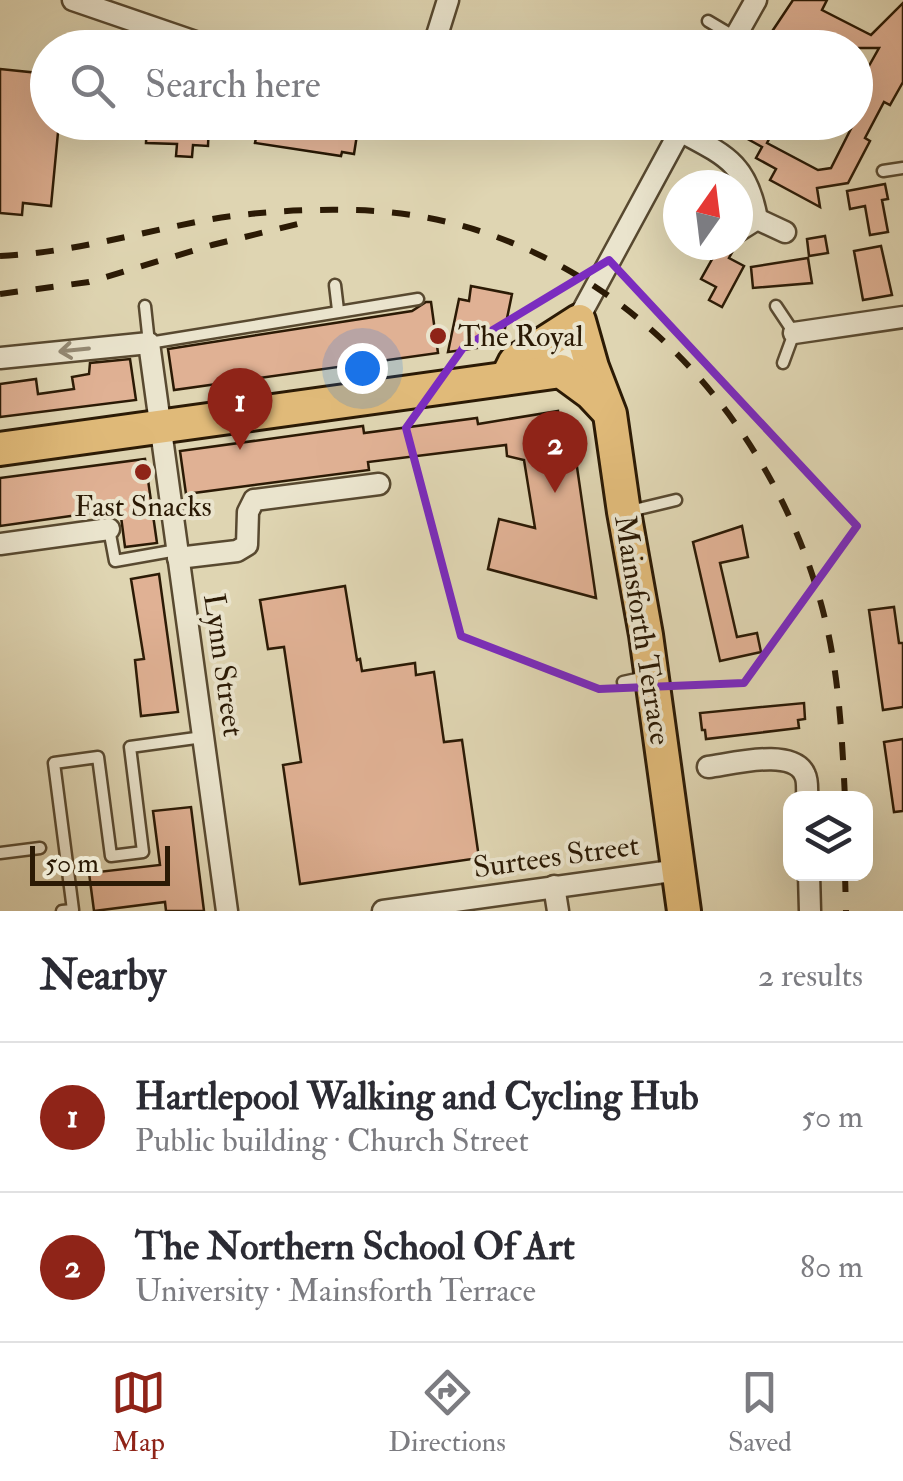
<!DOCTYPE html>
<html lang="en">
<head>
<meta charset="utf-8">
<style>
	:root { --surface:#fff; --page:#f7f7f7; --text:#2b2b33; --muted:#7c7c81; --line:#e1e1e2; --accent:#8f2418 }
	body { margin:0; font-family:"IM FELL Double Pica",serif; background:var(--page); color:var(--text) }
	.controls { position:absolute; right:30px; bottom:30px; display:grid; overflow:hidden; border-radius:20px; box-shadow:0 10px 40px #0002 }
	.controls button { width:90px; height:90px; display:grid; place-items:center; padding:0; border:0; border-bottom:2px solid var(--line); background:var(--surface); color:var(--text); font:50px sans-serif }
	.compass { position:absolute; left:663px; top:170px; width:90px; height:90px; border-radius:50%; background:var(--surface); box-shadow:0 10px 40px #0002; rotate:14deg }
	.scale { position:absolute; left:30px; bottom:25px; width:140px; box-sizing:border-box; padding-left:10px; border:5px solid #2b1a05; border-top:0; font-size:28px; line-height:35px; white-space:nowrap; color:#2b1a05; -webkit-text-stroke:8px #eae4cd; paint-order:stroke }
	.you { position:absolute; left:362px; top:368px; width:35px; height:35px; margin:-25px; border:8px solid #fff; border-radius:50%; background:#1a73e8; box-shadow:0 0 0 15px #1a73e833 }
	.badge { display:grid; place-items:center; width:65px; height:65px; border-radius:50%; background:var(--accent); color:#fff; font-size:32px; font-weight:700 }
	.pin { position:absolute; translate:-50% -82px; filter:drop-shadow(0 2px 5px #0008) }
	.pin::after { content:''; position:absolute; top:52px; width:35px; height:30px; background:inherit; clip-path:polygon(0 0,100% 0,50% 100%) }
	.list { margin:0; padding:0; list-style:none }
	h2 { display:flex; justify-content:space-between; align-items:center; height:130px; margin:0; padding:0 40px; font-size:42px }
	h2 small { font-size:32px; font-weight:400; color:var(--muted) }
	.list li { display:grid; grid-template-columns:65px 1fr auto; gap:30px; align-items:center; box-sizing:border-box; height:150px; padding:0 40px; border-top:2px solid var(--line) }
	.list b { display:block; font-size:38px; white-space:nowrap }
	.list p { margin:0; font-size:32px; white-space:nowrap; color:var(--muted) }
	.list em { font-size:32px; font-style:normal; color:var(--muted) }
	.icon { flex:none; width:55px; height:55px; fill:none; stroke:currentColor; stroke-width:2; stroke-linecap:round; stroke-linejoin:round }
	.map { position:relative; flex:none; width:903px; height:911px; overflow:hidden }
	.search { position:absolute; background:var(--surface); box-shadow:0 10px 40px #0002; left:30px; right:30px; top:30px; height:110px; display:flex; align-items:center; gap:25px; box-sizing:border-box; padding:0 35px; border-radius:55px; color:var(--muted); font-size:38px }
	.sheet { height:430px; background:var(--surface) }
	nav { display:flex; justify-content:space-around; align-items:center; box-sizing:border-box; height:140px; border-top:2px solid var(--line); background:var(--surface); font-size:28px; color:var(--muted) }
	nav a { display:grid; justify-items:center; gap:5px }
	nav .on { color:var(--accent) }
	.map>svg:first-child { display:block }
</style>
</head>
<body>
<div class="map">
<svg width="903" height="911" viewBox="0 0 903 911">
	<rect width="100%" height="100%" fill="#dfd5b2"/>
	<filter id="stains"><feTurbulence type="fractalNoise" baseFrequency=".002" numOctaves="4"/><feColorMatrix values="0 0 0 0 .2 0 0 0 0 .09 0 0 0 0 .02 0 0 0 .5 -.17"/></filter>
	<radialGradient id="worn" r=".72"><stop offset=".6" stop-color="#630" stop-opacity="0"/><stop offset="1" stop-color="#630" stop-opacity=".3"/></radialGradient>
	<g fill="#e0b194" stroke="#2b1a05" stroke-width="2.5">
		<polygon points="793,0 827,0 822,10 871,35 903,3 903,82 890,105 884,102 865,138 870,141 848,183 817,188 820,207 770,180 776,169 756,158 762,147 717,122 778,122 767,143 818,170 831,168 861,109 856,107 856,89 879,48 840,48 810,32 801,48 774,48 765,42"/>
		<polygon points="0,69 48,74 48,122 59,122 51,206 23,203 22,215 0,213"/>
		<polygon points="147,122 209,122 208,146 193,145 192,157 176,156 177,144 146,143"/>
		<polygon points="259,122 359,122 354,154 342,152 341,156 255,143"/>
		<polygon points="885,184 888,199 882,200 888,232 870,235 865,206 850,209 847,191"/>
		<polygon points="825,236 828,253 809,256 807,239"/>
		<polygon points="720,245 736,245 729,258 744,266 722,307 709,300 716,287 701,279"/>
		<polygon points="881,246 892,295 863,300 854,251"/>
		<polygon points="808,258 812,283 753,288 751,267"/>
		<polygon points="471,286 512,294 504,333 501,333 499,345 448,352 459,299 469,301"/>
		<polygon points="426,302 431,302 438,353 174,390 168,349 412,311"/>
		<polygon points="130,359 136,400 0,417 0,384 36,379 38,394 74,389 72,377 89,374 90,363"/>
		<polygon points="558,411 563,463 577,467 596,598 488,569 499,519 535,528 524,460 507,456 506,445 368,462 369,470 186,494 180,451 363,426 364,433 477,418 478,424"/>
		<polygon points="145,459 157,543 125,547 120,509 0,526 0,478"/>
		<polygon points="742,526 748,557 720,563 737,637 757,633 761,652 720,661 693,542"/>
		<polygon points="159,574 178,712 141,716 135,660 144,659 131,579"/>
		<polygon points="345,586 357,660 360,659 362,671 415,663 416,675 434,672 444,742 462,740 479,858 300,884 283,765 301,762 284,647 268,649 260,600"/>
		<polygon points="894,607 899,643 903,643 903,707 883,710 869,610"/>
		<polygon points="804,703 805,719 798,720 799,728 706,739 705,730 702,730 700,713"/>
		<polygon points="903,739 903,811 894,812 884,742"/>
		<polygon points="191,807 204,911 166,911 165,902 94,911 89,873 160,865 153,811"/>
	</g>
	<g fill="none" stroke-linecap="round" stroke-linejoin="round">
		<g stroke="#584930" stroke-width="15">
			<g id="service">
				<polyline points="708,21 735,37"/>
				<polyline points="883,171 903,168"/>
				<polyline points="335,285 338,310"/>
				<polyline points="145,306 149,343 418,299"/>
				<polyline points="776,306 794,333 783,363"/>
				<polyline points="630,511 676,500"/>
				<polyline points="109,529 115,561 177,550"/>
				<polyline points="623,682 646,677"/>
				<polyline points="0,853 40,848"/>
				<polyline points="62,911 73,910 54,763 98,757 111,856 143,852 130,747 203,737"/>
			</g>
		</g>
		<g stroke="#584930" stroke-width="25">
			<g id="minor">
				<polyline points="73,0 213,48"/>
				<polyline points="433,48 448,0"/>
				<polyline points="729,48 756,0"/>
				<path d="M680,131C727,156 747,164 757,219"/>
				<polyline points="757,219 785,232"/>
				<polyline points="738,231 757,219"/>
				<polyline points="794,333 903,317"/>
				<polyline points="0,358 149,343 227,911"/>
				<polyline points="561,371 582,312 685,122"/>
				<polyline points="0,544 109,529"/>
				<polyline points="178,558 237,551 247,545 248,512 254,500 379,484"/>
				<path d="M708,767C732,764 794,747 805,775C808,781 807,791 807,798"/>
				<polyline points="809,874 810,911"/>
				<polyline points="554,886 558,911"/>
				<polyline points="383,911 679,870"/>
			</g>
		</g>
		<g stroke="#2b1a05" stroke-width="38">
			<g id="primary">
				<polyline points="507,378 515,362 579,321 592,367 610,414 624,512 646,635 684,911"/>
				<polyline points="0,449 561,371 591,393 606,409"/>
			</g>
		</g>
		<use href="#service" stroke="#eae4cd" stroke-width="10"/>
		<use href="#minor" stroke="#eae4cd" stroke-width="20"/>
		<use href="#primary" stroke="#e0ba79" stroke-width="32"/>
		<g stroke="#2b1a05" stroke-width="6" stroke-dasharray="18 18" stroke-linecap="butt">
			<path d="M0,256C68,253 134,234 201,221C250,212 301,209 351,210C581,213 767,395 823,611C839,672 842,736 845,798"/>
			<polyline points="0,294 89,282 212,245 310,221"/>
			<polyline points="845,874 846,911"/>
		</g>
	</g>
	<defs><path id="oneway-shaft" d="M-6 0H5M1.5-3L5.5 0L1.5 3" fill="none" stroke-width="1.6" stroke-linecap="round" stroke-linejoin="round" transform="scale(2.5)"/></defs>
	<use stroke="#948973" href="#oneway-shaft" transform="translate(74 350) rotate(174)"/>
	<path fill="none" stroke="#7b2cbf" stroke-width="8" stroke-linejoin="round" d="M609,260L857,526L744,683L599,689L461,636L406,428L463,348Z"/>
	<g fill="#8f2418" stroke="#eae4cd" stroke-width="4">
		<circle cx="438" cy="336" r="10"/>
		<circle cx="143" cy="472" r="10"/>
	</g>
	<g text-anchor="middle" stroke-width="8" stroke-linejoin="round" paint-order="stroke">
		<g font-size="30" fill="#2b1a05" stroke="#eae4cd" text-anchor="start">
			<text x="458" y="346">The Royal</text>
			<text x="143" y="516" text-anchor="middle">Fast Snacks</text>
		</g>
		<g font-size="30" fill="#2b1a05" stroke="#eae4cd">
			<text transform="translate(643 630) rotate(81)" y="10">Mainsforth Terrace</text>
			<text transform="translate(224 665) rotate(82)" y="10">Lynn Street</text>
			<text transform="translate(556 856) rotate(-8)" y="10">Surtees Street</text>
		</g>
	</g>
	<rect width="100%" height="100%" filter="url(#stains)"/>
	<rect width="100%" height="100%" fill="url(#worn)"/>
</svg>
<div class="controls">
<button><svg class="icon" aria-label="layers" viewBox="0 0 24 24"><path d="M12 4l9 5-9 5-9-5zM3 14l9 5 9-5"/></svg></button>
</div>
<svg class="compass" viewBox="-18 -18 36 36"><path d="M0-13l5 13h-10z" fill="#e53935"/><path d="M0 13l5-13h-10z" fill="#7c7c81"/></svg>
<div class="scale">50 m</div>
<div class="you"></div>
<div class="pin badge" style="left:240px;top:450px">1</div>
<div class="pin badge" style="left:555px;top:493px">2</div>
<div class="search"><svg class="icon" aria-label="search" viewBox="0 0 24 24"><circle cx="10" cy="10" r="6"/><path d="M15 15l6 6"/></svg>Search here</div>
</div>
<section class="sheet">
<h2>Nearby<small>2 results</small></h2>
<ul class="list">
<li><span class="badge">1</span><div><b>Hartlepool Walking and Cycling Hub</b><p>Public building · Church Street</p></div><em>50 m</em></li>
<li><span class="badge">2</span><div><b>The Northern School Of Art</b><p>University · Mainsforth Terrace</p></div><em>80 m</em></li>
</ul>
</section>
<nav>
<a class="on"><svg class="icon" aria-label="map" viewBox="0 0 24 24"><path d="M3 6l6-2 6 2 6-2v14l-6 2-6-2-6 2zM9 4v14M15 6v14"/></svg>Map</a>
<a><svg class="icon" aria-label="directions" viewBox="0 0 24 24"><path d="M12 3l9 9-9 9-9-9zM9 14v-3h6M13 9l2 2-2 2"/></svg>Directions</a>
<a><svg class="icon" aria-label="saved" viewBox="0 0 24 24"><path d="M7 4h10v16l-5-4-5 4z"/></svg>Saved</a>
</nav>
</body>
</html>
